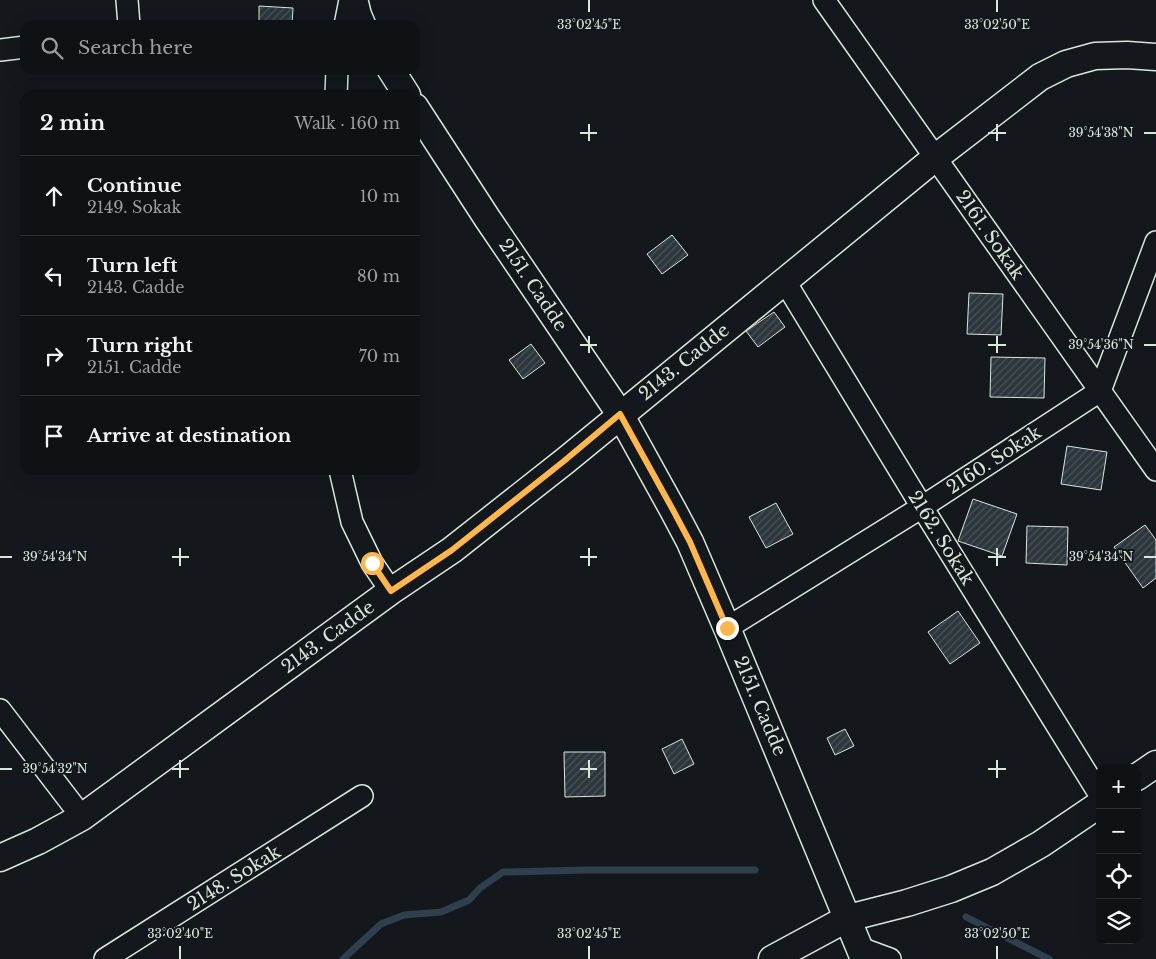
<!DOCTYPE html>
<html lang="en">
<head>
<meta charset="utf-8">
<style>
	:root { --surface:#0f1215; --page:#1d2022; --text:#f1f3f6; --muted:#9b9ea0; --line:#2f3234 }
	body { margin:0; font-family:"Libre Baskerville",serif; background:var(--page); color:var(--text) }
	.controls { position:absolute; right:15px; bottom:15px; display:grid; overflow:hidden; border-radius:10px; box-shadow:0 5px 20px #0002 }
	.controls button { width:45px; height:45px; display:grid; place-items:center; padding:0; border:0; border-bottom:1px solid var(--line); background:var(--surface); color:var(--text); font:25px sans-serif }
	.stop { position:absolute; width:15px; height:15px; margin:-11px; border:4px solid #ffb74d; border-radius:50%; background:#fff }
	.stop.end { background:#ffb74d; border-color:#fff; box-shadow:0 1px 5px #0008 }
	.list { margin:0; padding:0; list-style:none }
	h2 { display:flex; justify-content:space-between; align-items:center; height:65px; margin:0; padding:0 20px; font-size:21px }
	h2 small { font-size:16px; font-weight:400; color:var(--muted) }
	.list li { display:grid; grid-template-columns:32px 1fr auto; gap:15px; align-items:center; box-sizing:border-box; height:80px; padding:0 20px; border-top:1px solid var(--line) }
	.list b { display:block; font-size:19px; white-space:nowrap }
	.list p { margin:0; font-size:16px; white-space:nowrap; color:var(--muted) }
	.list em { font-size:16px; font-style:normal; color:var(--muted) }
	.icon { flex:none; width:28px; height:28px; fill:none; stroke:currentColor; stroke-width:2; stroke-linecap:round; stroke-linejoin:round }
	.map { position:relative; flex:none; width:1156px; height:959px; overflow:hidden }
	.search { position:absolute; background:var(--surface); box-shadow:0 5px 20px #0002; left:20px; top:20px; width:400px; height:55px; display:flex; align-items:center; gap:12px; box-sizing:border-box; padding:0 18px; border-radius:15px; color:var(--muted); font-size:19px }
	.panel { position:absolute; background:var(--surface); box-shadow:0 5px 20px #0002; left:20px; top:90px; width:400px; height:385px; border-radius:15px }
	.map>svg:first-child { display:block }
</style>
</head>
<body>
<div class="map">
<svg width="1156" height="959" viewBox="0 0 1156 959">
	<defs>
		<pattern id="building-hatch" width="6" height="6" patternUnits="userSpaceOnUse" patternTransform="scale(1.25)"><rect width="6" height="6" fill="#2c363c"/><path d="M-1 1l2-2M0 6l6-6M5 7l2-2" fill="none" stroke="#4a5358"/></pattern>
	</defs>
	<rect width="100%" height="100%" fill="#14181c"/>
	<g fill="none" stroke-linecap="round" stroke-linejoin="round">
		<g stroke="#2f3f4d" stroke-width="7">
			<polyline points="966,917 1049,959"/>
			<polyline points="343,959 381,924 404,915 441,912 469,900 480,888 503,872 587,870 755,870"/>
		</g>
	</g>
	<g fill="url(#building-hatch)" stroke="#d8e6dc">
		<polygon points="259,6 293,8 292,25 259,25"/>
		<polygon points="672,235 688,255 662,274 647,254"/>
		<polygon points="969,293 1003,294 1001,335 967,334"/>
		<polygon points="774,312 785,327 758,347 746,331"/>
		<polygon points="531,344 545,363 523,379 509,360"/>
		<polygon points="991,357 1045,358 1044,398 990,397"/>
		<polygon points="1067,446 1107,452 1101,490 1061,484"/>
		<polygon points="973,499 1017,514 1002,556 958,541"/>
		<polygon points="776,503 793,534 766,548 749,517"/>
		<polygon points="1145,525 1156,540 1156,578 1143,588 1114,547"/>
		<polygon points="1027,526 1068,527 1067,565 1026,563"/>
		<polygon points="958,611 980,643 950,664 928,632"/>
		<polygon points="845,729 854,746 835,755 827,738"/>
		<polygon points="682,739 694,764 674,774 662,749"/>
		<polygon points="564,752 605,752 605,796 565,797"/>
	</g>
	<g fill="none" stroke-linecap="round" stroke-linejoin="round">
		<g stroke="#d8e6dc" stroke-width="24">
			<g id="minor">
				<polyline points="127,0 129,25"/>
				<polyline points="357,0 360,13 365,25"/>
				<polyline points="824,0 1156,470"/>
				<polyline points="345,25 350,0"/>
				<polyline points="0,50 25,47"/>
				<polyline points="336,95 337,70"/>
				<polyline points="784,280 922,507 1100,795"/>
				<polyline points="340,470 352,522 372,563 391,591"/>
				<polyline points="727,628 922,507 1100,391 1156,242"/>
				<polyline points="0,710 82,817"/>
				<polyline points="860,948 890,959"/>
				<polyline points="105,959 362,796"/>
			</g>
		</g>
		<g stroke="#d8e6dc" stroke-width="29">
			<g id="tertiary">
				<polyline points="391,70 407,95"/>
				<polyline points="415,107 487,218 620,414 673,510 690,542 727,628 864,959"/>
				<polyline points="1137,777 1156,764"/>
				<polyline points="0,858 38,841 82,817 391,591 452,550 565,461 935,158 1040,77 1066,64 1095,56 1127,55 1156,57"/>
				<polyline points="772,959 848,918 907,903 951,889 992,872 1041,844 1100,804"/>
			</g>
		</g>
		<use href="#minor" stroke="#14181c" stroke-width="21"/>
		<use href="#tertiary" stroke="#14181c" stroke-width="26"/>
	</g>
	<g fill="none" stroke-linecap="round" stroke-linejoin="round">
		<polyline stroke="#ffb74d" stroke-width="6" points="372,563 391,591 452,550 564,461 620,414 673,510 690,542 727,628"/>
	</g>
	<path fill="none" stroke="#d8e6dc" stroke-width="2" d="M589,0V12M997,0V12M589,124V141M997,124V141M580,133H597M988,133H1006M1144,133H1156M589,336V353M997,336V353M580,345H597M988,345H1006M1144,345H1156M180,548V566M589,548V566M997,548V566M0,557H12M172,557H189M580,557H597M988,557H1006M1144,557H1156M180,760V778M589,760V778M997,760V778M0,769H12M172,769H189M580,769H597M988,769H1006M180,946V959M589,946V959M997,946V959"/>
	<g text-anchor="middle" stroke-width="4" stroke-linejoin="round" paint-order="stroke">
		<g font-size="18" fill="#d8e6dc" stroke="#14181c">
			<text transform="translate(990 235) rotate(55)" y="6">2161. Sokak</text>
			<text transform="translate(533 285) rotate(56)" y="6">2151. Cadde</text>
			<text transform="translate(684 362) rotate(-39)" y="6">2143. Cadde</text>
			<text transform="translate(994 460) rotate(-33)" y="6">2160. Sokak</text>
			<text transform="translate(941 538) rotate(58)" y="6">2162. Sokak</text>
			<text transform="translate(328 637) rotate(-36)" y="6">2143. Cadde</text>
			<text transform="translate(760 706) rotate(67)" y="6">2151. Cadde</text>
			<text transform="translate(234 878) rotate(-32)" y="6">2148. Sokak</text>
		</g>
	</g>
	<g font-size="12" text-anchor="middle" fill="#d8e6dc" stroke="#14181c" stroke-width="4" stroke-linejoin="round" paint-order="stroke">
		<text x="589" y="29">33°02'45"E</text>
		<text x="997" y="29">33°02'50"E</text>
		<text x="1101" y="137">39°54'38"N</text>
		<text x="1101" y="349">39°54'36"N</text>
		<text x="55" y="561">39°54'34"N</text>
		<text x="1101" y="561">39°54'34"N</text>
		<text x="55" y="773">39°54'32"N</text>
		<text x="180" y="938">33°02'40"E</text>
		<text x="589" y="938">33°02'45"E</text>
		<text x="997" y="938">33°02'50"E</text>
	</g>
</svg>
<div class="controls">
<button>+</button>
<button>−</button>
<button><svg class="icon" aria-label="locate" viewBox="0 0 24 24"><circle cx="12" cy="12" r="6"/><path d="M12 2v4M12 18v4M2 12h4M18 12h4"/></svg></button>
<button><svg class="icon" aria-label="layers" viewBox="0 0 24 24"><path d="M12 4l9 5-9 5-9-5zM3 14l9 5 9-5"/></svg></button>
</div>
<div class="stop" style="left:372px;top:563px"></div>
<div class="stop end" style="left:727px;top:628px"></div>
<div class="search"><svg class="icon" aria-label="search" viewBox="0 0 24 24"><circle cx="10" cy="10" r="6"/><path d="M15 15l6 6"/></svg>Search here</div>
<section class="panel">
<h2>2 min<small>Walk · 160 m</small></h2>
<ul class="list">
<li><svg class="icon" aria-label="ahead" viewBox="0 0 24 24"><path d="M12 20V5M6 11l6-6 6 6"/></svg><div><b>Continue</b><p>2149. Sokak</p></div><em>10 m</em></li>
<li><svg class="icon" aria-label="left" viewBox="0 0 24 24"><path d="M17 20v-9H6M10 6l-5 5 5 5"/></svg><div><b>Turn left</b><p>2143. Cadde</p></div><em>80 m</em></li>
<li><svg class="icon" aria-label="right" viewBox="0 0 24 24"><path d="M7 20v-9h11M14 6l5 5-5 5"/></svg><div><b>Turn right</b><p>2151. Cadde</p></div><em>70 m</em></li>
<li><svg class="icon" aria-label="arrive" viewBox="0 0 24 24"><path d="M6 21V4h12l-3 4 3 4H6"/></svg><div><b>Arrive at destination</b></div></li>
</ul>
</section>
</div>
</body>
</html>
